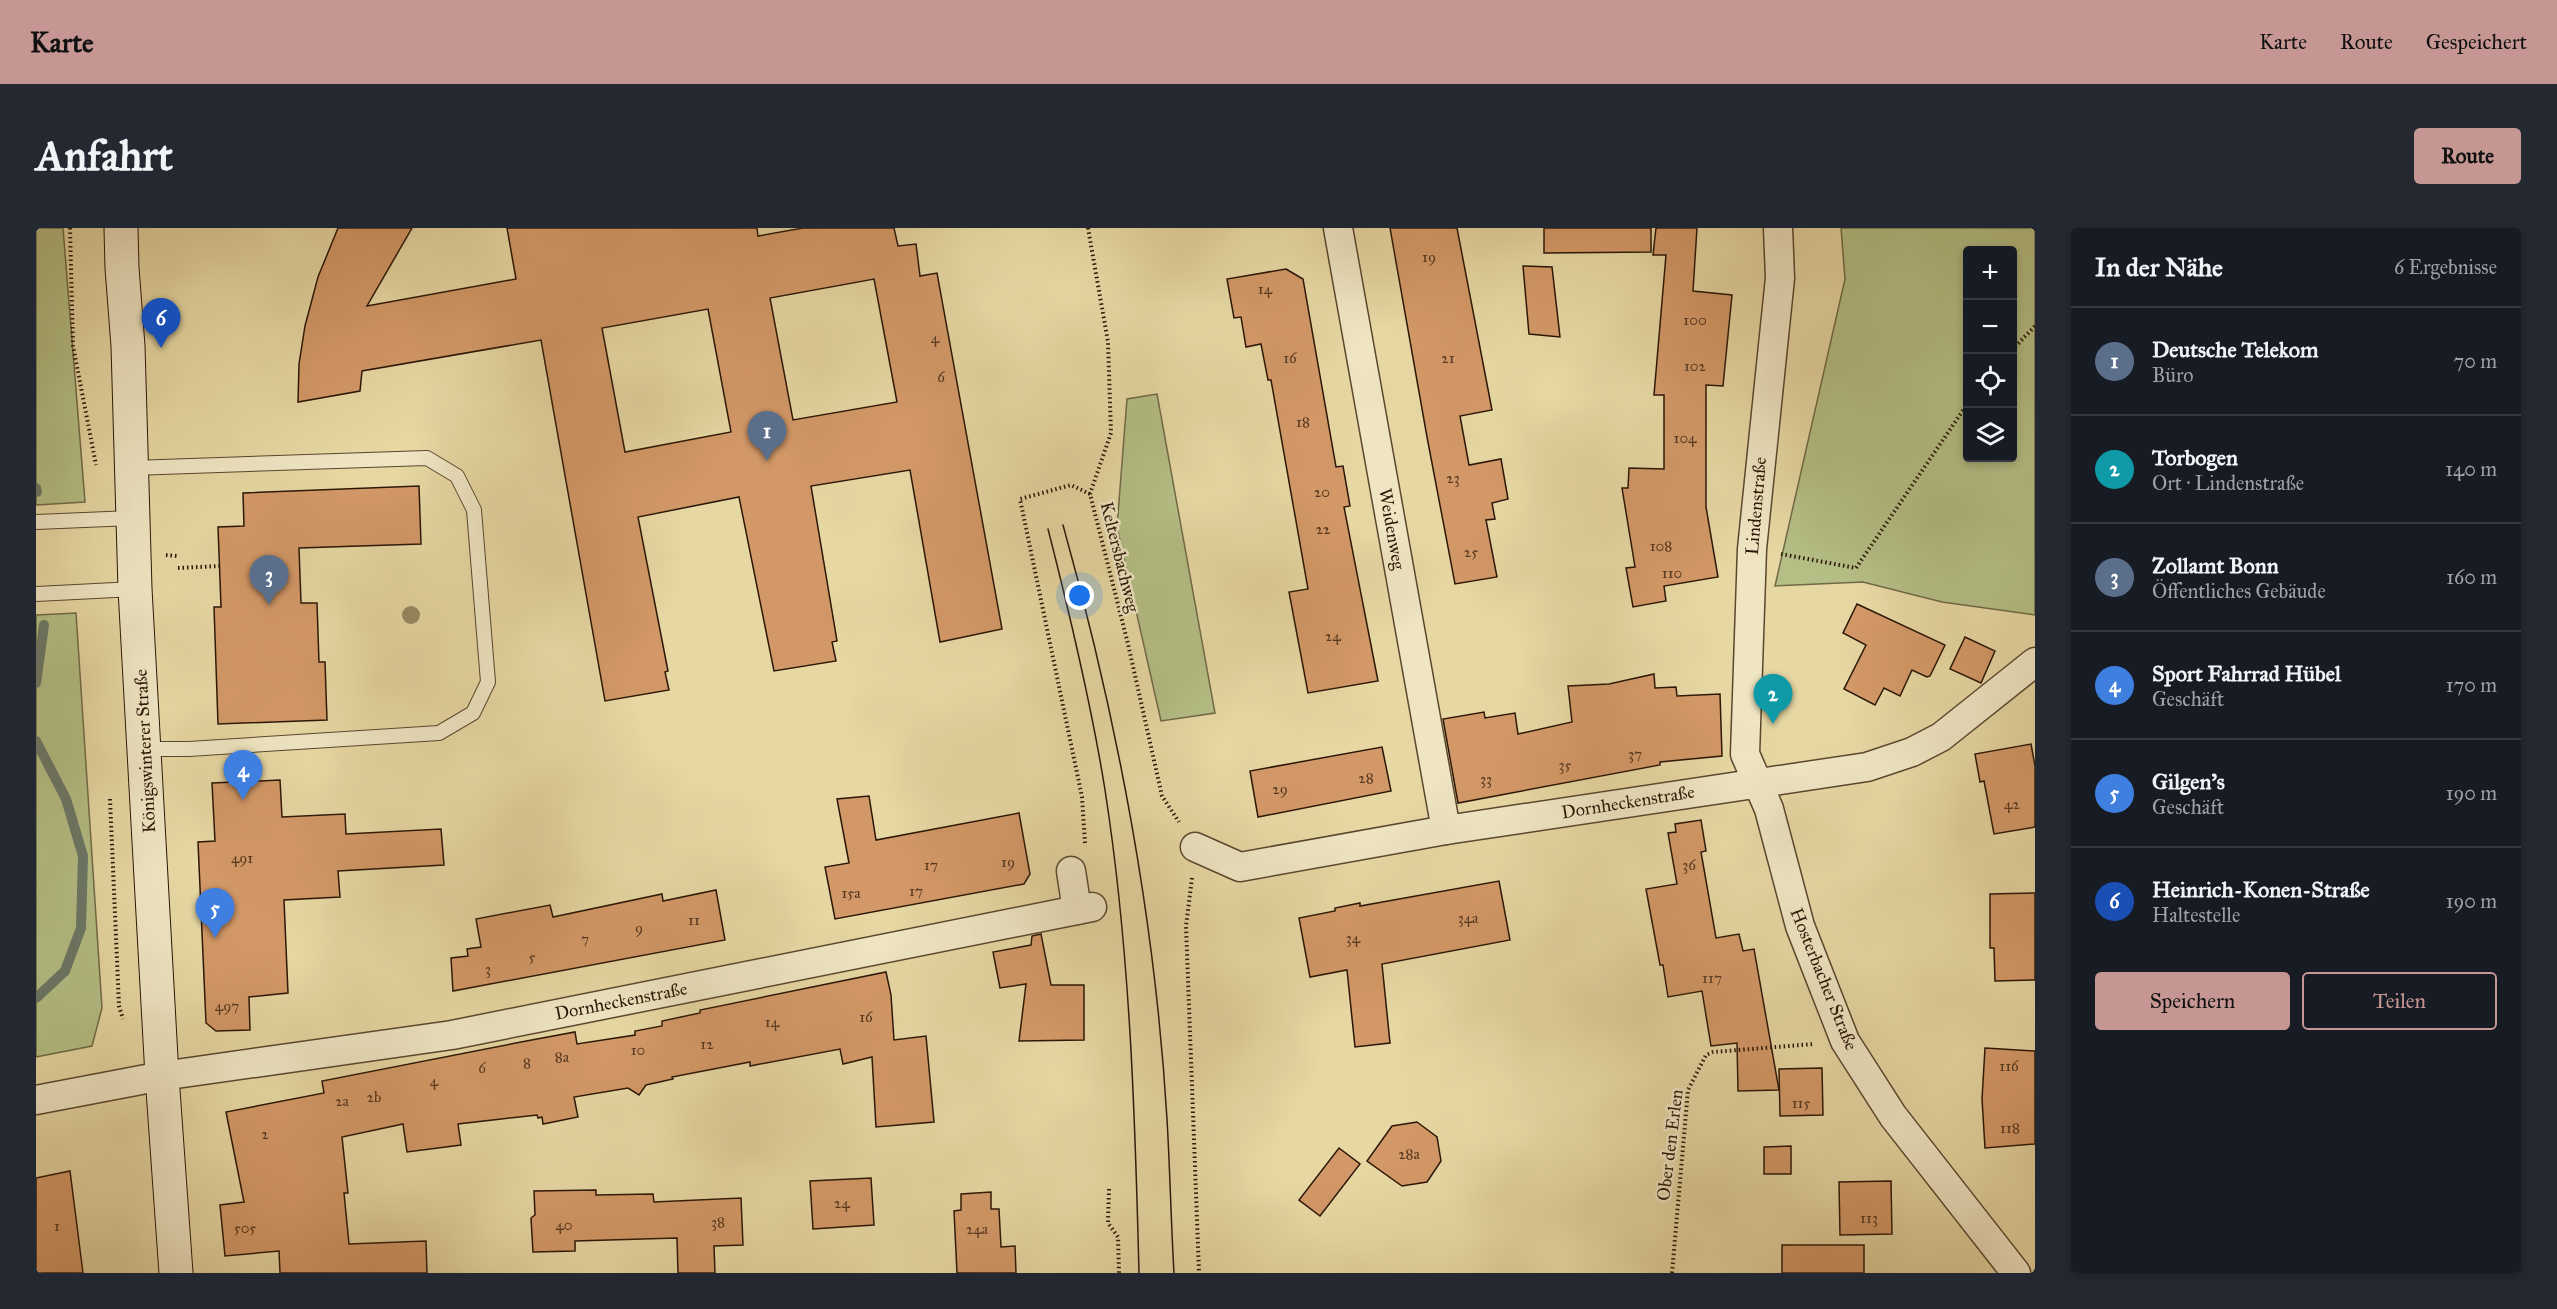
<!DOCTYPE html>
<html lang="de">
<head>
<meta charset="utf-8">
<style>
	:root { --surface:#171b24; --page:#242831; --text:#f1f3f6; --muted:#9ea1a6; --line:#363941; --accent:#c59692 }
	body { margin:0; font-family:"IM FELL Great Primer",serif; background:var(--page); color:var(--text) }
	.controls { position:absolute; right:18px; top:18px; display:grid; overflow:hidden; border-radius:6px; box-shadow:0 3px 9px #0003 }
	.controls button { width:54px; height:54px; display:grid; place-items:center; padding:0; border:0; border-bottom:2px solid var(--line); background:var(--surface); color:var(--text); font:30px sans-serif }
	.you { position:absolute; left:1044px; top:368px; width:21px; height:21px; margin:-15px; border:4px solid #fff; border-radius:50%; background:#1a73e8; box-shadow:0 0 0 9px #1a73e833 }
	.badge { display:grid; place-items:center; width:39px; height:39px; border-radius:50%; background:var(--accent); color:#fff; font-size:20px; font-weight:700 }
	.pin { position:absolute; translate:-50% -50px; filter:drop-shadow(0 2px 3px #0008) }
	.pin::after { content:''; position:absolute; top:32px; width:21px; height:18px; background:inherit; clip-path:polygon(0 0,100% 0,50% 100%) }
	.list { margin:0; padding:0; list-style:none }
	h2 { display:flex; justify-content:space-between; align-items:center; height:78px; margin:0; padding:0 24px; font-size:26px }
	h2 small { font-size:20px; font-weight:400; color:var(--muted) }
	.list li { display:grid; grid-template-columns:39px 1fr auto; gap:18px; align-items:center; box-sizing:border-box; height:108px; padding:0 24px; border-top:2px solid var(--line) }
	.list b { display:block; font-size:22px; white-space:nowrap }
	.list p { margin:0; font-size:20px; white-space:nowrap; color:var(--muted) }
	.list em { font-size:20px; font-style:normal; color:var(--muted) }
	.actions { display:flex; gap:12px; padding:18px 24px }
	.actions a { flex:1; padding:14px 0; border:2px solid var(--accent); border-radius:6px; text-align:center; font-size:21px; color:var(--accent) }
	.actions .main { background:var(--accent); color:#111 }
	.icon { flex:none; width:33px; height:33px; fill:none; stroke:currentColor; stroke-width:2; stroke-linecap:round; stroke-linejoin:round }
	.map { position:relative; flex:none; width:1999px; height:1045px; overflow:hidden; border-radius:6px }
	header { display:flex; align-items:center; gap:36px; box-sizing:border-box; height:84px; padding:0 30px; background:var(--accent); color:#111 }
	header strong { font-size:28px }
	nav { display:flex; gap:33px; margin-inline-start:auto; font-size:21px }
	.intro { display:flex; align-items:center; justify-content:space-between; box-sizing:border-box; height:144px; padding:0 36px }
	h1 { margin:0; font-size:42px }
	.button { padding:15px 27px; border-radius:6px; background:var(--accent); color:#111; font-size:21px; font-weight:700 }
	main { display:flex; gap:36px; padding:0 36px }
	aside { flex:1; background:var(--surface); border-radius:6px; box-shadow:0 3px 9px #0003 }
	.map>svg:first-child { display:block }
</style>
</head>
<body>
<header>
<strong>Karte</strong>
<nav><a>Karte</a><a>Route</a><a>Gespeichert</a></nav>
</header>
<div class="intro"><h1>Anfahrt</h1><a class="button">Route</a></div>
<main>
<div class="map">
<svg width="1999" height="1045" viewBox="0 0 1999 1045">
	<rect width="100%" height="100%" fill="#e6d7a3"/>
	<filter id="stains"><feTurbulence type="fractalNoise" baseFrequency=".00333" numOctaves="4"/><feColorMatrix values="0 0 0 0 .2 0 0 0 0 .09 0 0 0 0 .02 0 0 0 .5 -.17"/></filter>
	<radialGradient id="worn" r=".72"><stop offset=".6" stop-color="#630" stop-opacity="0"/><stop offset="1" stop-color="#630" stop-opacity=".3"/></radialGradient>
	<g fill="#b4be85" stroke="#706a46" stroke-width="1.5" fill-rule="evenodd">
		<polygon points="0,0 27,0 49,274 0,277"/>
		<path d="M1805,0H1999V387L1906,374L1827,354L1739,358L1809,51ZM1932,22H1976V230H1932Z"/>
		<polygon points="1121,166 1179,485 1125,493 1081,299 1091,171"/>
		<polygon points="40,385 66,780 56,818 0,829 0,387"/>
	</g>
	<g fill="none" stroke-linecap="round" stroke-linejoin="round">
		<g stroke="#6b7868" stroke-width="10">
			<polyline points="0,260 1,264"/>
			<polyline points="0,455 8,397"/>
			<polyline points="0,513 30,571 47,628 45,700 29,743 0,770"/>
		</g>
	</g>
	<g fill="#d39867" stroke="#2b1707" stroke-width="1.5" fill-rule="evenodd">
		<path d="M302,0H376L331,78L480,51L471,0H721L722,8L767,0H858L862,18L880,16L884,48L901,45L966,401L904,414L874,242L775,258L801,413L796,414L800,433L738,443L703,269L602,289L632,443L629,444L633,462L569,473L505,112L326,143L324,163L262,174L263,136L269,98L282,49ZM838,51L861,174L757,192L734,70ZM672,81L695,204L589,224L566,100Z"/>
		<polygon points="1354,0 1421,0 1456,182 1424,188 1433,237 1465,231 1472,271 1456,275 1459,291 1450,292 1461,349 1419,356 1391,209"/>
		<polygon points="1508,0 1615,0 1615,24 1508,25"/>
		<polygon points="1620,0 1661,0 1657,63 1696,67 1687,158 1670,157 1670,279 1682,349 1628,358 1630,373 1597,379 1590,340 1599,339 1586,260 1592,260 1593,240 1628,241 1628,167 1618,167 1630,27 1617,27"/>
		<polygon points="1487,38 1516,39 1524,109 1493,106"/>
		<polygon points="1250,41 1267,51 1300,239 1307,238 1314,278 1308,279 1342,453 1272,465 1253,364 1272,361 1235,152 1232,152 1225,116 1210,119 1205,89 1198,90 1191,51"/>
		<polygon points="383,258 385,316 263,320 265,375 281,375 283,434 289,434 291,492 182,496 178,379 185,379 182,299 208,298 207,265"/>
		<polygon points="1821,376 1909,417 1894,448 1891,449 1876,442 1864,468 1848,460 1839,477 1808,461 1830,417 1807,405"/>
		<polygon points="1929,409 1959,423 1945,455 1914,441"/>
		<polygon points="1618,446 1619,460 1640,459 1641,468 1684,466 1686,528 1624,534 1624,537 1422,575 1407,491 1448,484 1449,490 1479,485 1482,506 1536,494 1532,458 1573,456"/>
		<polygon points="1995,516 1999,538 1999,599 1958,606 1948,553 1944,554 1939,526"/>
		<polygon points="1346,519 1355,563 1222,589 1214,543"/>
		<polygon points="244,552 246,589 309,586 310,606 405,601 408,637 302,643 304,669 248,672 252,765 213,769 214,802 180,803 170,795 162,614 179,613 176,555"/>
		<polygon points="833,568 840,612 983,585 994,646 988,656 799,691 789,639 813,635 801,571"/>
		<polygon points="1665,592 1670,623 1665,624 1680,710 1703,706 1707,723 1718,721 1743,862 1702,863 1701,815 1675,818 1666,763 1632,769 1627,737 1624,737 1610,661 1641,656 1632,605 1640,604 1639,596"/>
		<polygon points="1463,653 1474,712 1346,736 1354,815 1319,819 1311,742 1274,749 1263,690 1299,683 1299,680 1324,675 1324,678"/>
		<polygon points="680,662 689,712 417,763 415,730 432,728 431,721 445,719 440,691 514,677 517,689 626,666 627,673"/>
		<polygon points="1999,665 1999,752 1959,753 1958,720 1954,720 1954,666"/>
		<polygon points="1005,706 1015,757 1048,757 1048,812 983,813 990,756 964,760 957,724 995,717 996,708"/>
		<polygon points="850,744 855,767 858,812 890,808 898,894 840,899 836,829 807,836 804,821 714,838 714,834 636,849 637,851 610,857 603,867 592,860 538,869 542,889 507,896 506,889 502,890 501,887 422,896 425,917 371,924 367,896 306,909 312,965 308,965 313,1016 390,1013 391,1045 244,1045 243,1023 189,1028 184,977 208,974 190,884 288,865 286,853 485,814 539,804 541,816 599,807 599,803 626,798 626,793 664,785 664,782"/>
		<polygon points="1949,820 1999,823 1999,916 1949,920 1946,871"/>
		<polygon points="1786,840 1787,887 1744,888 1743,841"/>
		<polygon points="1381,894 1401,909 1405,933 1391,954 1366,958 1331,933 1356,898"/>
		<polygon points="1755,918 1755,946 1728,946 1728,919"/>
		<polygon points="1303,920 1324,936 1284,988 1263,972"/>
		<polygon points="34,943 47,1045 0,1045 0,950"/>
		<polygon points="835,950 838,997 777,1001 774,953"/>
		<polygon points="1855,953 1856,1006 1804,1007 1803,954"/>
		<polygon points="560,962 560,967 617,966 618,974 705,970 707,1017 678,1018 679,1045 642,1045 641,1010 539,1013 539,1023 497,1024 495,990 499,987 498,963"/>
		<polygon points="955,964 955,981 963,981 965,1019 979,1018 980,1045 921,1045 918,983 925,982 925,966"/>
		<rect x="1746" y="1017" width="82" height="28"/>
	</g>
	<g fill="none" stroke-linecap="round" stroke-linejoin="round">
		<g stroke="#5a472e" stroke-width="16">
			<g id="lane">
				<polyline points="96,240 391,230 421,248 438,282 452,454 437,485 403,505 153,521 110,521"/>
				<polyline points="0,294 96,290"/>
				<polyline points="0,366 99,361"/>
			</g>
		</g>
		<g stroke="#5a472e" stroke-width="31">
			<g id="street">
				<polyline points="1302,0 1410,602"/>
				<polyline points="1742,0 1744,50 1716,321 1709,526 1733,581 1764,698 1809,813 1857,888 1980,1045"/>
				<polyline points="1159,619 1204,639 1410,602 1831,539 1876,524 1905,509 1999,434"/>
				<polyline points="1035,643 1041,682"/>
				<polyline points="0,872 126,848 416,807 1056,679"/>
			</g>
		</g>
		<g stroke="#2b1707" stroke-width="35">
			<polyline id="secondary" points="85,0 86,40 92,118 99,361 126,848 140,1045"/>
		</g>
		<g stroke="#2b1707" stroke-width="4" stroke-dasharray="1.5 3" stroke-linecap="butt">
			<polyline points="34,0 37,118 60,237"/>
			<polyline points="1052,0 1072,114 1075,205 1054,266 1092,416 1126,568 1143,594"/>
			<polyline points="1976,122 1999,98"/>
			<polyline points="1745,326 1820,340 1932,175"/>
			<polyline points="130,327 141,328"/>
			<polyline points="142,340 184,338"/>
			<polyline points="74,571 83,778 87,791"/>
			<polyline points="1049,615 1046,569 984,271 1035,257 1054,266"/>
			<polyline points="1156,650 1150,698 1163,1045"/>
			<polyline points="1073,961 1072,995 1082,1009 1083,1045"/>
			<polyline points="1636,1045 1652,862 1670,827 1677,824 1778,816"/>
		</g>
		<use href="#lane" stroke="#efe5c3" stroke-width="14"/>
		<use href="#street" stroke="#efe5c3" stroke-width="28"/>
		<use href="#secondary" stroke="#efe5c3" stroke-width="33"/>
		<g stroke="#2b1707" stroke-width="1.5">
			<path d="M1027,297C1081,490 1119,690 1131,891C1134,942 1135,994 1138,1045"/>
			<path d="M1012,301C1034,387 1055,474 1069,562C1094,722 1099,884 1103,1045"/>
		</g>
	</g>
	<circle fill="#968962" cx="375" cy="387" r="9"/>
	<g text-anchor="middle" stroke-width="5" stroke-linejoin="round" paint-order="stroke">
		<g font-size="15" fill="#55371f">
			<text x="1393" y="34">19</text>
			<text x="1229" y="66">14</text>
			<text x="1659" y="97">100</text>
			<text x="899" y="115">4</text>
			<text x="1254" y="135">16</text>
			<text x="1412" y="135">21</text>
			<text x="1659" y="143">102</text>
			<text x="905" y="154">6</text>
			<text x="1267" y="199">18</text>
			<text x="1649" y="215">104</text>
			<text x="1417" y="255">23</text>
			<text x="1286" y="269">20</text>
			<text x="1287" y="306">22</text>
			<text x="1625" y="323">108</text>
			<text x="1435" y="329">25</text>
			<text x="1636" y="350">110</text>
			<text x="1297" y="413">24</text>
			<text x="1599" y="531">37</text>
			<text x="1529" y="542">35</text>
			<text x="1330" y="555">28</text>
			<text x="1450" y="556">33</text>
			<text x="1244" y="566">29</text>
			<text x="1976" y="581">42</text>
			<text x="206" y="635">491</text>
			<text x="972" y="639">19</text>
			<text x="895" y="642">17</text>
			<text x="1653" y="642">36</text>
			<text x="880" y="668">17</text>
			<text x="815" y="670">15a</text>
			<text x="1432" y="695">34a</text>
			<text x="658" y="697">11</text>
			<text x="603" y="705">9</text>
			<text x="1317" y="715">34</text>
			<text x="549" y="716">7</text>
			<text x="496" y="734">5</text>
			<text x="452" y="746">3</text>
			<text x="1676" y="755">117</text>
			<text x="191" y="783">497</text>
			<text x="830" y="794">16</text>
			<text x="736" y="799">14</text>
			<text x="671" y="821">12</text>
			<text x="602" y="827">10</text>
			<text x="526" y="834">8a</text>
			<text x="491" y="840">8</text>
			<text x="1973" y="843">116</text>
			<text x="446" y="845">6</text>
			<text x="398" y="858">4</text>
			<text x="338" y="874">2b</text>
			<text x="306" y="878">2a</text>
			<text x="1765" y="880">115</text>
			<text x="1974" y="905">118</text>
			<text x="229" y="911">2</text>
			<text x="1373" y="931">28a</text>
			<text x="806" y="980">24</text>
			<text x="1833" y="995">113</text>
			<text x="682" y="999">38</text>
			<text x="528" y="1002">40</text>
			<text x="21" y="1003">1</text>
			<text x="209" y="1005">505</text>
			<text x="941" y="1006">24a</text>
		</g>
		<g font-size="18" fill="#2b1707" stroke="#efe5c3">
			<text transform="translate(1720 278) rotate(-85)" y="6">Lindenstraße</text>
			<text transform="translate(1356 301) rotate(80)" y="6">Weidenweg</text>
			<text transform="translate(1084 329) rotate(76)" y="6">Keltersbachweg</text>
			<text transform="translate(109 523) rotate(-93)" y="6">Königswinterer Straße</text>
			<text transform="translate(1592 574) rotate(-9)" y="6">Dornheckenstraße</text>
			<text transform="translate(1788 751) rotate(68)" y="6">Hosterbacher Straße</text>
			<text transform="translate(585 773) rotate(-11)" y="6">Dornheckenstraße</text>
			<text transform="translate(1634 917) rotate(-83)" y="6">Ober den Erlen</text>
		</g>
	</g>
	<rect width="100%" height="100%" filter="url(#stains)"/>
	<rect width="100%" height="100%" fill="url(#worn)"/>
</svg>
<div class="controls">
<button>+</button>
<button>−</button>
<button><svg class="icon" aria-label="locate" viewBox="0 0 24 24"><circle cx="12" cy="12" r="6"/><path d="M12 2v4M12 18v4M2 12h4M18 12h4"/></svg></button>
<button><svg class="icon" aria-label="layers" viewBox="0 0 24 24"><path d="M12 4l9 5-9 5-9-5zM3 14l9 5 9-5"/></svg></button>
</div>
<div class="you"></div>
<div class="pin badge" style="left:731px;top:233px;background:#5c6f8a">1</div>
<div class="pin badge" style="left:1737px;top:496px;background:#0f9aa8">2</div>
<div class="pin badge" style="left:233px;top:377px;background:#5c6f8a">3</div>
<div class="pin badge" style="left:207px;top:572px;background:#3f7fe0">4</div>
<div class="pin badge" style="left:179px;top:710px;background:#3f7fe0">5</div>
<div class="pin badge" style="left:125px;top:120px;background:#1a4fb4">6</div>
</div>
<aside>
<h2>In der Nähe<small>6 Ergebnisse</small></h2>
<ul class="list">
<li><span class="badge" style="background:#5c6f8a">1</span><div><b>Deutsche Telekom</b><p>Büro</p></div><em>70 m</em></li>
<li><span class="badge" style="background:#0f9aa8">2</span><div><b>Torbogen</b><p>Ort · Lindenstraße</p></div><em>140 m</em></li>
<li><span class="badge" style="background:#5c6f8a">3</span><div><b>Zollamt Bonn</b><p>Öffentliches Gebäude</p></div><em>160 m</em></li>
<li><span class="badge" style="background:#3f7fe0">4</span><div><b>Sport Fahrrad Hübel</b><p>Geschäft</p></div><em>170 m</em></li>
<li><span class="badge" style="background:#3f7fe0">5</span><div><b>Gilgen's</b><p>Geschäft</p></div><em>190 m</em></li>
<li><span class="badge" style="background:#1a4fb4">6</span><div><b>Heinrich-Konen-Straße</b><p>Haltestelle</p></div><em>190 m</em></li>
</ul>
<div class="actions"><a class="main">Speichern</a><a>Teilen</a></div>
</aside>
</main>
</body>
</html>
